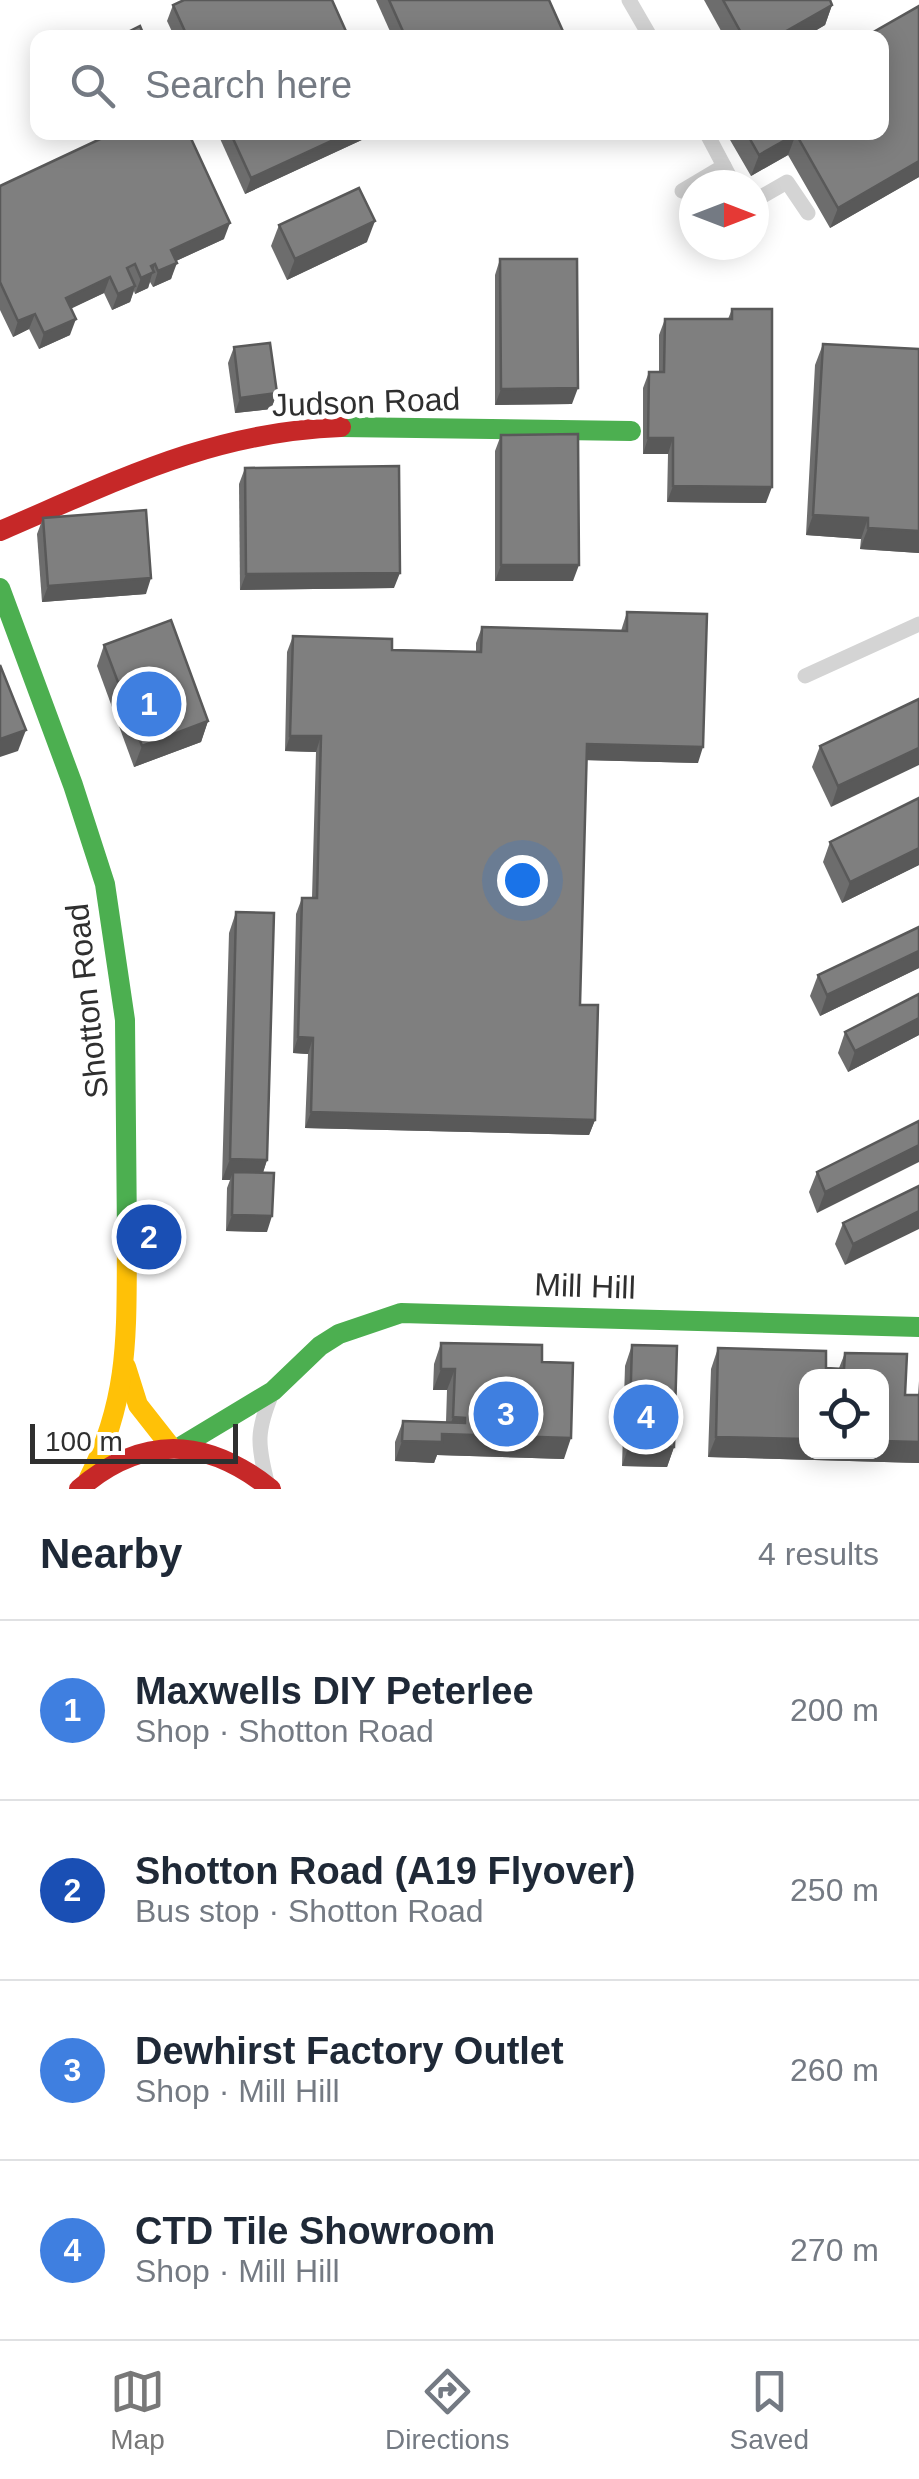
<!DOCTYPE html>
<html lang="en">
<head>
<meta charset="utf-8">
<style>
	:root { --surface:#fff; --page:#f2f2f3; --text:#1f2937; --muted:#747a83; --line:#e0e1e3; --accent:#787878 }
	body { margin:0; font-family:Helvetica,sans-serif; background:var(--page); color:var(--text) }
	.controls { position:absolute; right:30px; bottom:30px; display:grid; overflow:hidden; border-radius:20px; box-shadow:0 5px 25px #0003 }
	.controls button { width:90px; height:90px; display:grid; place-items:center; padding:0; border:0; border-bottom:2px solid var(--line); background:var(--surface); color:var(--text); font:50px sans-serif }
	.compass { position:absolute; left:679px; top:170px; width:90px; height:90px; border-radius:50%; background:var(--surface); box-shadow:0 5px 25px #0003; rotate:90deg }
	.scale { position:absolute; left:30px; bottom:25px; width:208px; box-sizing:border-box; padding-left:10px; border:5px solid #2f2f2f; border-top:0; font-size:28px; line-height:35px; white-space:nowrap; color:#2f2f2f; -webkit-text-stroke:8px #fff; paint-order:stroke }
	.you { position:absolute; left:522px; top:880px; width:35px; height:35px; margin:-25px; border:8px solid #fff; border-radius:50%; background:#1a73e8; box-shadow:0 0 0 15px #1a73e833 }
	.badge { display:grid; place-items:center; width:65px; height:65px; border-radius:50%; background:var(--accent); color:#fff; font-size:32px; font-weight:700 }
	.pin { position:absolute; translate:-50% -50%; border:5px solid #fff; box-shadow:0 2px 10px #0006 }
	.list { margin:0; padding:0; list-style:none }
	h2 { display:flex; justify-content:space-between; align-items:center; height:130px; margin:0; padding:0 40px; font-size:42px }
	h2 small { font-size:32px; font-weight:400; color:var(--muted) }
	.list li { display:grid; grid-template-columns:65px 1fr auto; gap:30px; align-items:center; box-sizing:border-box; height:180px; padding:0 40px; border-top:2px solid var(--line) }
	.list b { display:block; font-size:38px; white-space:nowrap }
	.list p { margin:0; font-size:32px; white-space:nowrap; color:var(--muted) }
	.list em { font-size:32px; font-style:normal; color:var(--muted) }
	.icon { flex:none; width:55px; height:55px; fill:none; stroke:currentColor; stroke-width:2; stroke-linecap:round; stroke-linejoin:round }
	.map { position:relative; flex:none; width:919px; height:1489px; overflow:hidden }
	.search { position:absolute; background:var(--surface); box-shadow:0 5px 25px #0003; left:30px; right:30px; top:30px; height:110px; display:flex; align-items:center; gap:25px; box-sizing:border-box; padding:0 35px; border-radius:20px; color:var(--muted); font-size:38px }
	.sheet { height:850px; background:var(--surface) }
	nav { display:flex; justify-content:space-around; align-items:center; box-sizing:border-box; height:140px; border-top:2px solid var(--line); background:var(--surface); font-size:28px; color:var(--muted) }
	nav a { display:grid; justify-items:center; gap:5px }
	nav .on { color:var(--accent) }
	.map>svg:first-child { display:block }
</style>
</head>
<body>
<div class="map">
<svg width="919" height="1489" viewBox="0 0 919 1489">
	<rect width="100%" height="100%" fill="#fff"/>
	<g fill="none" stroke-linecap="round" stroke-linejoin="round">
		<g stroke="#d4d4d4" stroke-width="15">
			<polyline points="629,0 651,38"/>
			<polyline points="706,132 734,185"/>
			<polyline points="682,191 724,166"/>
			<polyline points="754,201 787,182 808,213"/>
			<polyline points="805,676 919,624"/>
			<path d="M268,1486C257,1444 256,1431 273,1391"/>
		</g>
		<g stroke="#4caf50" stroke-width="20">
			<polyline points="341,427 631,431"/>
			<polyline points="0,588 73,785 105,884 125,1020 127,1238"/>
			<polyline points="180,1447 273,1391 320,1346 339,1334 401,1313 919,1327"/>
		</g>
		<g stroke="#ffc107" stroke-width="20">
			<polyline points="126,1367 138,1405 171,1447"/>
			<path d="M89,1478C131,1395 126,1328 127,1238"/>
		</g>
		<g stroke="#c62828" stroke-width="20">
			<path d="M0,531C117,481 211,432 341,427"/>
			<path d="M79,1489C143,1434 206,1437 271,1489"/>
		</g>
	</g>
	<g fill="#6d6d6d">
		<polygon points="376,0 549,0 566,38 393,38"/>
		<polygon points="704,0 830,0 832,5 825,25 803,38 725,38"/>
		<polygon points="173,5 349,38 175,38 167,21"/>
		<polygon points="919,6 919,177 830,228 788,155 751,176 726,133 882,132"/>
		<polygon points="217,132 379,132 245,194"/>
		<polygon points="0,186 224,239 176,261 171,279 153,287 150,282 148,288 135,294 134,291 130,302 112,310 104,293 71,308 70,335 39,349 29,329 13,337 0,310"/>
		<polygon points="279,225 367,242 287,280 271,246"/>
		<polygon points="500,259 572,404 495,405 495,275"/>
		<polygon points="732,309 766,503 667,502 668,454 643,454 643,388 649,372 659,372 659,335 665,319 728,319"/>
		<polygon points="823,344 919,349 919,553 860,549 861,539 806,535 815,365"/>
		<polygon points="234,347 277,393 271,409 235,413 228,363"/>
		<polygon points="501,435 573,581 495,581 495,451"/>
		<polygon points="245,468 394,588 240,590 239,484"/>
		<polygon points="43,518 146,594 42,602 37,534"/>
		<polygon points="627,612 698,763 586,760 580,1005 595,1120 589,1135 305,1128 308,1054 293,1053 296,914 302,898 312,898 316,752 285,751 287,652 293,636 392,650 476,652 476,643 482,627 621,631"/>
		<polygon points="104,645 208,721 201,742 134,767 97,666"/>
		<polygon points="919,699 831,807 812,767 820,746"/>
		<polygon points="919,798 919,865 842,903 823,862 830,842"/>
		<polygon points="236,912 267,1160 263,1173 267,1232 226,1231 227,1188 230,1180 222,1180 229,933"/>
		<polygon points="919,927 919,968 820,1016 810,996 818,975"/>
		<polygon points="919,994 919,1035 848,1072 838,1053 845,1032"/>
		<polygon points="919,1121 817,1213 809,1192 817,1172"/>
		<polygon points="919,1186 845,1265 835,1244 843,1223"/>
		<polygon points="441,1343 542,1362 564,1459 437,1455 434,1463 395,1461 395,1442 403,1421 446,1422 447,1390 433,1390 434,1364"/>
		<polygon points="632,1345 674,1447 667,1467 622,1466 625,1366"/>
		<polygon points="718,1348 826,1368 839,1368 845,1353 905,1395 918,1395 919,1381 919,1463 708,1457 711,1369"/>
	</g>
	<g fill="#595959">
		<polygon points="832,5 825,25 803,38 774,38"/>
		<polygon points="351,132 379,132 245,194 251,178"/>
		<polygon points="796,134 788,155 751,176 759,155"/>
		<polygon points="919,161 919,177 830,228 838,208"/>
		<polygon points="375,221 367,242 287,280 295,259"/>
		<polygon points="230,223 224,239 165,266 171,250"/>
		<polygon points="177,263 171,279 153,287 158,271"/>
		<polygon points="155,264 148,288 135,294 141,278 151,266"/>
		<polygon points="110,277 104,293 60,314 66,298"/>
		<polygon points="135,286 130,302 112,310 118,294"/>
		<polygon points="35,314 29,329 13,337 18,321"/>
		<polygon points="76,319 70,335 39,349 44,333"/>
		<polygon points="578,388 572,404 495,405 501,389"/>
		<polygon points="277,393 271,409 235,413 240,398"/>
		<polygon points="648,438 673,438 668,454 643,454"/>
		<polygon points="673,486 772,487 766,503 667,502"/>
		<polygon points="813,515 868,518 861,539 806,535"/>
		<polygon points="868,528 919,531 919,553 860,549"/>
		<polygon points="501,565 579,565 573,581 495,581"/>
		<polygon points="400,573 394,588 240,590 246,574"/>
		<polygon points="151,578 146,594 42,602 48,586"/>
		<polygon points="208,721 201,742 134,767 142,746"/>
		<polygon points="26,730 18,751 0,757 0,739"/>
		<polygon points="290,736 321,736 316,752 285,751"/>
		<polygon points="587,744 703,747 698,763 581,760"/>
		<polygon points="919,748 919,765 831,807 838,786"/>
		<polygon points="919,848 919,865 842,903 850,882"/>
		<polygon points="919,951 919,968 820,1016 827,995"/>
		<polygon points="919,1018 919,1035 848,1072 855,1051"/>
		<polygon points="298,1037 313,1038 308,1054 293,1053"/>
		<polygon points="311,1112 595,1120 589,1135 305,1128"/>
		<polygon points="919,1145 919,1162 817,1213 825,1192"/>
		<polygon points="230,1159 267,1160 260,1181 233,1172 230,1180 222,1180"/>
		<polygon points="919,1211 919,1229 845,1265 853,1244"/>
		<polygon points="232,1215 272,1216 267,1232 226,1231"/>
		<polygon points="441,1369 455,1369 447,1390 433,1390"/>
		<polygon points="453,1417 465,1418 459,1434 571,1438 564,1459 437,1455 434,1463 395,1461 402,1441 447,1434"/>
		<polygon points="716,1437 806,1439 806,1452 882,1452 882,1441 919,1442 919,1463 708,1457"/>
		<polygon points="629,1445 674,1447 667,1467 622,1466"/>
	</g>
	<g fill="#7f7f7f" stroke="#595959" stroke-width="2.5">
		<polygon points="184,0 332,0 349,38 188,38 173,5"/>
		<polygon points="389,0 549,0 566,38 406,38"/>
		<polygon points="723,0 830,0 832,5 774,38 744,38"/>
		<polygon points="919,6 919,161 838,208 796,134 759,155 746,132 882,132 882,38 863,38"/>
		<polygon points="140,26 145,38 116,38"/>
		<polygon points="115,132 188,132 230,223 171,250 177,263 158,271 155,264 151,266 154,272 141,278 135,264 127,268 135,286 118,294 110,277 66,298 76,319 44,333 35,314 18,321 0,282 0,186"/>
		<polygon points="230,132 351,132 251,178"/>
		<polygon points="359,188 375,221 295,259 279,225"/>
		<polygon points="500,259 577,259 578,388 501,389"/>
		<polygon points="732,309 772,309 772,487 673,486 673,438 648,438 649,372 664,372 665,319 732,319"/>
		<polygon points="270,343 277,393 240,398 234,347"/>
		<polygon points="823,344 919,349 919,531 868,528 868,518 813,515"/>
		<polygon points="578,434 579,565 501,565 501,435"/>
		<polygon points="399,466 400,573 246,574 245,468"/>
		<polygon points="146,510 151,578 48,586 43,518"/>
		<polygon points="627,612 707,614 703,747 587,744 580,1005 598,1005 595,1120 311,1112 313,1038 298,1037 302,898 317,898 321,736 290,736 293,636 392,639 392,650 481,652 482,627 627,631"/>
		<polygon points="171,620 208,721 142,746 104,645"/>
		<polygon points="0,665 26,730 0,739"/>
		<polygon points="919,699 919,748 838,786 820,746"/>
		<polygon points="919,798 919,848 850,882 830,842"/>
		<polygon points="236,912 274,913 267,1160 230,1159"/>
		<polygon points="919,927 919,951 827,995 818,975"/>
		<polygon points="919,994 919,1018 855,1051 845,1032"/>
		<polygon points="919,1121 919,1145 825,1192 817,1172"/>
		<polygon points="233,1172 274,1173 272,1216 232,1215"/>
		<polygon points="919,1186 919,1211 853,1244 843,1223"/>
		<polygon points="441,1343 542,1345 542,1362 573,1363 571,1438 442,1434 442,1442 402,1441 403,1421 465,1423 465,1418 453,1417 455,1369 441,1369"/>
		<polygon points="632,1345 677,1346 674,1447 629,1445"/>
		<polygon points="718,1348 826,1351 826,1368 844,1369 845,1353 907,1354 905,1395 919,1395 919,1442 882,1441 882,1376 806,1376 806,1439 716,1437"/>
	</g>
	<g text-anchor="middle" stroke-width="10" stroke-linejoin="round" paint-order="stroke">
		<g font-size="32" fill="#2f2f2f" stroke="#fff">
			<text transform="translate(366 402) rotate(-2)" y="11">Judson Road</text>
			<text transform="translate(87 1001) rotate(-96)" y="11">Shotton Road</text>
			<text transform="translate(585 1286) rotate(2)" y="11">Mill Hill</text>
		</g>
	</g>
</svg>
<div class="controls">
<button><svg class="icon" aria-label="locate" viewBox="0 0 24 24"><circle cx="12" cy="12" r="6"/><path d="M12 2v4M12 18v4M2 12h4M18 12h4"/></svg></button>
</div>
<svg class="compass" viewBox="-18 -18 36 36"><path d="M0-13l5 13h-10z" fill="#e53935"/><path d="M0 13l5-13h-10z" fill="#747a83"/></svg>
<div class="scale">100 m</div>
<div class="you"></div>
<div class="pin badge" style="left:149px;top:704px;background:#3f7fe0">1</div>
<div class="pin badge" style="left:149px;top:1237px;background:#1a4fb4">2</div>
<div class="pin badge" style="left:506px;top:1414px;background:#3f7fe0">3</div>
<div class="pin badge" style="left:646px;top:1417px;background:#3f7fe0">4</div>
<div class="search"><svg class="icon" aria-label="search" viewBox="0 0 24 24"><circle cx="10" cy="10" r="6"/><path d="M15 15l6 6"/></svg>Search here</div>
</div>
<section class="sheet">
<h2>Nearby<small>4 results</small></h2>
<ul class="list">
<li><span class="badge" style="background:#3f7fe0">1</span><div><b>Maxwells DIY Peterlee</b><p>Shop · Shotton Road</p></div><em>200 m</em></li>
<li><span class="badge" style="background:#1a4fb4">2</span><div><b>Shotton Road (A19 Flyover)</b><p>Bus stop · Shotton Road</p></div><em>250 m</em></li>
<li><span class="badge" style="background:#3f7fe0">3</span><div><b>Dewhirst Factory Outlet</b><p>Shop · Mill Hill</p></div><em>260 m</em></li>
<li><span class="badge" style="background:#3f7fe0">4</span><div><b>CTD Tile Showroom</b><p>Shop · Mill Hill</p></div><em>270 m</em></li>
</ul>
</section>
<nav>
<a class="on"><svg class="icon" aria-label="map" viewBox="0 0 24 24"><path d="M3 6l6-2 6 2 6-2v14l-6 2-6-2-6 2zM9 4v14M15 6v14"/></svg>Map</a>
<a><svg class="icon" aria-label="directions" viewBox="0 0 24 24"><path d="M12 3l9 9-9 9-9-9zM9 14v-3h6M13 9l2 2-2 2"/></svg>Directions</a>
<a><svg class="icon" aria-label="saved" viewBox="0 0 24 24"><path d="M7 4h10v16l-5-4-5 4z"/></svg>Saved</a>
</nav>
</body>
</html>
